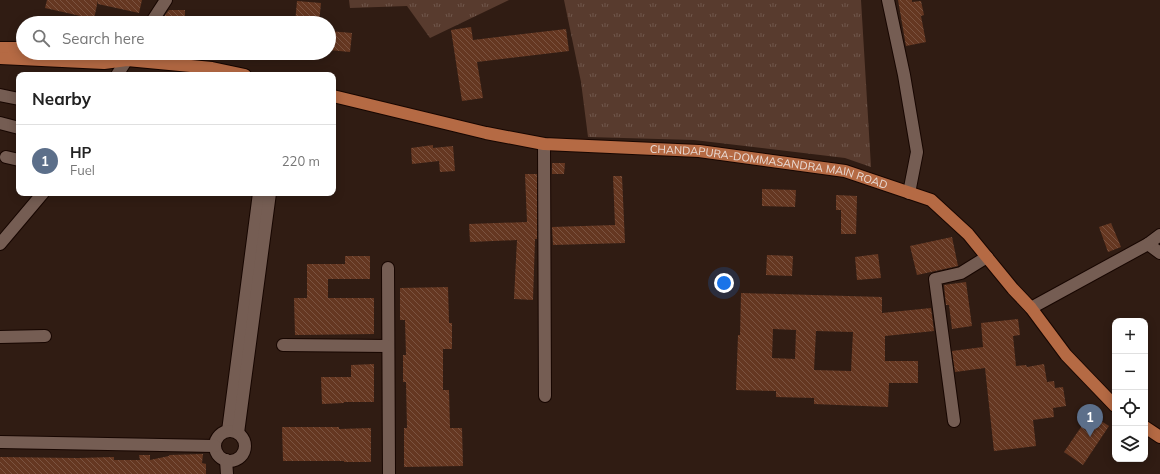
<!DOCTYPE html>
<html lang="en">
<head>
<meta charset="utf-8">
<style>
	:root { --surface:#fff; --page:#f2f2f2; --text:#222; --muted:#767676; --line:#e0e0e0; --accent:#0f766e }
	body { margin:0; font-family:Mulish,sans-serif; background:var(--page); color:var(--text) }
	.controls { position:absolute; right:12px; bottom:12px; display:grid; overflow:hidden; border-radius:8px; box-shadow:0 2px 10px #0003 }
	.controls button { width:36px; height:36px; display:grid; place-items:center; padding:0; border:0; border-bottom:1px solid var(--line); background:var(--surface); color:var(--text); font:20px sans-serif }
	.you { position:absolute; left:724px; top:283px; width:14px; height:14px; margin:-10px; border:3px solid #fff; border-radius:50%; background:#1a73e8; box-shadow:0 0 0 6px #1a73e833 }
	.badge { display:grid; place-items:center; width:26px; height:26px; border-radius:50%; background:var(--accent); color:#fff; font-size:13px; font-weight:700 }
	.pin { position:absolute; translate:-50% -33px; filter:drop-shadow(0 1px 2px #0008) }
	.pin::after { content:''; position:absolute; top:21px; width:14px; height:12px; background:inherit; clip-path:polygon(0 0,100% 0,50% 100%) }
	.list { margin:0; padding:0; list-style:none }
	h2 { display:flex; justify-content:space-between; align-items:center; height:52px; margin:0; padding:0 16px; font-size:17px }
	h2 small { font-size:13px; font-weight:400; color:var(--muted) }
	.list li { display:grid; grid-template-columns:26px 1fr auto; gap:12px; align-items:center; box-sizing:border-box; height:72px; padding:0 16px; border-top:1px solid var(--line) }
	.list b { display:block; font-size:15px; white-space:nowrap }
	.list p { margin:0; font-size:13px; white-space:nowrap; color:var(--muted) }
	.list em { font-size:13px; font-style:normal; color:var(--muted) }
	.icon { flex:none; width:22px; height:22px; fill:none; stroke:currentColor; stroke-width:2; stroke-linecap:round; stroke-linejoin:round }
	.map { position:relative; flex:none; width:1160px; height:474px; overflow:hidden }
	.search { position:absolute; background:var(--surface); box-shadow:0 2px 10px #0003; left:16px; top:16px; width:320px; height:44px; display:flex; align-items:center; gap:10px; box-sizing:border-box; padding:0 14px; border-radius:22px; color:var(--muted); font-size:15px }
	.panel { position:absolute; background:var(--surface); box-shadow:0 2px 10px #0003; left:16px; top:72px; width:320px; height:124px; border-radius:8px }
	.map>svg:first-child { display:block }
</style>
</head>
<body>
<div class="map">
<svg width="1160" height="474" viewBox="0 0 1160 474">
	<defs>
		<pattern id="grass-tufts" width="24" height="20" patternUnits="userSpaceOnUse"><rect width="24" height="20" fill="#583b2e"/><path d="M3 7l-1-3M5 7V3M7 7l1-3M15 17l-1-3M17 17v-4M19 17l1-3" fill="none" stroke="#70574c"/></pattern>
		<pattern id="building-back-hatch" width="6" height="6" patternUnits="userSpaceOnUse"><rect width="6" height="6" fill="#653721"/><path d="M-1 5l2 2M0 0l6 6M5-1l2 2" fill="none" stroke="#7b5340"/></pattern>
	</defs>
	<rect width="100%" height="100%" fill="#301c13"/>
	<g fill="url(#grass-tufts)">
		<polygon points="349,0 509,0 430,38 407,6 350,8"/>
		<polygon points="564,0 861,0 871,167 845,158 694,140 588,137 581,82"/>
	</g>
	<g fill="url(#building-back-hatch)" fill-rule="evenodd">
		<polygon points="47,0 98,0 94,19 45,8"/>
		<polygon points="98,0 142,0 139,13 98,4"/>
		<polygon points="898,0 912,0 912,2 921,1 924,15 921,16 926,42 906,46"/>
		<polygon points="297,1 321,3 319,23 295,23"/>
		<polygon points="169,10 185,10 185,23 165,23 165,15"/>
		<polygon points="471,27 473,40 566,29 569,51 477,62 483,98 462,101 451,30"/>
		<polygon points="329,31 352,33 350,52 329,50"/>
		<polygon points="433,145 433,148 453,146 455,171 440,172 439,161 412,164 411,148"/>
		<polygon points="552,163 565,163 564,174 552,174"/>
		<polygon points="525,174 537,174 537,239 535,239 533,300 514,299 517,240 470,242 469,224 527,222"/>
		<polygon points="613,176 622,176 625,243 553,245 552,227 615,225"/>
		<polygon points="762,189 796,190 795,207 762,206"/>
		<polygon points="836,195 857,196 856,234 841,234 841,210 836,210"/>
		<polygon points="1111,223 1121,247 1108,252 1099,227"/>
		<polygon points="952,237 958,266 917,275 910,246"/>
		<polygon points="878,254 881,278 857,280 855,257"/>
		<polygon points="767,255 793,256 792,276 766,275"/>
		<polygon points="345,256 370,256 370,279 328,279 328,298 374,298 374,334 295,335 294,298 307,298 307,264 345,264"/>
		<polygon points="966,282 972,326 952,329 949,305 946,305 944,285"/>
		<polygon points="448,287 449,323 452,323 452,349 443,349 443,390 449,390 450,428 462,428 463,466 404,467 404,428 407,428 406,382 403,382 403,355 406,355 405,320 400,320 400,288"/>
		<path d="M741,293L882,297V313L931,308L934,331L885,336V361H918V383H889L888,407L814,404V398L776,397V391L736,390L738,335H740ZM773,329L796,330L795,359L772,358ZM816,331L853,332L851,371L814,370Z"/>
		<polygon points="1018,319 1020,335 1013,336 1016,366 1026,365 1027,367 1044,364 1047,382 1054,381 1055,388 1063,387 1066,406 1053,408 1054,417 1033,420 1036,446 994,451 985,368 955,372 952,351 983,347 981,323"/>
		<polygon points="374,364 374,402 344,402 344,403 322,404 321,377 351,377 351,365"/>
		<polygon points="1090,414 1109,426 1083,465 1064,452"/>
		<polygon points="282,427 339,427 339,429 371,428 371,462 344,462 344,461 283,461"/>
		<polygon points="203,454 202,463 206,464 206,474 0,474 0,457 78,458 114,457 114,460 140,460 139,455 150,455 150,460 169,456 169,455"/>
	</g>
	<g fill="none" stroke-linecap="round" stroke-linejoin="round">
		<g stroke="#170601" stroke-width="14">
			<g id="minor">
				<polyline points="888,0 904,75 917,152 909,193"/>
				<polyline points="151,23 166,0"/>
				<polyline points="117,75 131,53"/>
				<polyline points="0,95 19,99"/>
				<polyline points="0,123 19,128"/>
				<polyline points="544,144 545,396"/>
				<polyline points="6,157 19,160"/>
				<polyline points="0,244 43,193"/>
				<polyline points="1148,244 1160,253"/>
				<polyline points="388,268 389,474"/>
				<polyline points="1031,308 1148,244 1160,235"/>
				<polyline points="0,337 45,336"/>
				<polyline points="283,345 388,346"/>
				<polyline points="954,421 935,279 961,273 987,257"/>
				<polyline points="228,431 259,193"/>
				<circle cx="230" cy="446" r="15"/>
				<polyline points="238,433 270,193"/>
				<polyline points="0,442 215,446"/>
				<polyline points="226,460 227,474"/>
			</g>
		</g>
		<g stroke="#170601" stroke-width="14">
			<g id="major">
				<polyline points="0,48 23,48"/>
				<polyline points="0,58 104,63 127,60 212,68 245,75"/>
				<path id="s1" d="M333,96L486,133L544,144L699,151L845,171L931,200L968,234L1013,289L1031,308L1066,355L1115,406"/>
				<polyline points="1145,427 1160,437"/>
			</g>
		</g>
		<use href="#minor" stroke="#755d53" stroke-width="12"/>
		<use href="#major" stroke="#b56a44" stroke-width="12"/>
	</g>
	<g text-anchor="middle" stroke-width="4" stroke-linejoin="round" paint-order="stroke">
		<g font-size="11" fill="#eadcd6" stroke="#301c13">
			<text dy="4" stroke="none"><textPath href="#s1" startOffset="443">CHANDAPURA-DOMMASANDRA MAIN ROAD</textPath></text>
		</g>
	</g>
</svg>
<div class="controls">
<button>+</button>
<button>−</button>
<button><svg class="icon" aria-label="locate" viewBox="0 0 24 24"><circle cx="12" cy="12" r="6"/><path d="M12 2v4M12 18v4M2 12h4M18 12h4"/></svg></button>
<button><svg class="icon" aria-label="layers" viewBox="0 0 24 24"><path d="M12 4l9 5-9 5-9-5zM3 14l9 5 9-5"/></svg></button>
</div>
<div class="you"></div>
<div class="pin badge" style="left:1090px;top:437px;background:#5c6f8a">1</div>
<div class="search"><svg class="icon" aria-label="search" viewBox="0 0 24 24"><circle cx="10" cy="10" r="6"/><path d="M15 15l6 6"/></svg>Search here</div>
<section class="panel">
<h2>Nearby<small></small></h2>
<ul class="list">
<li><span class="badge" style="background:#5c6f8a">1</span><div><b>HP</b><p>Fuel</p></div><em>220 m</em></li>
</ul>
</section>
</div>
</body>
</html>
